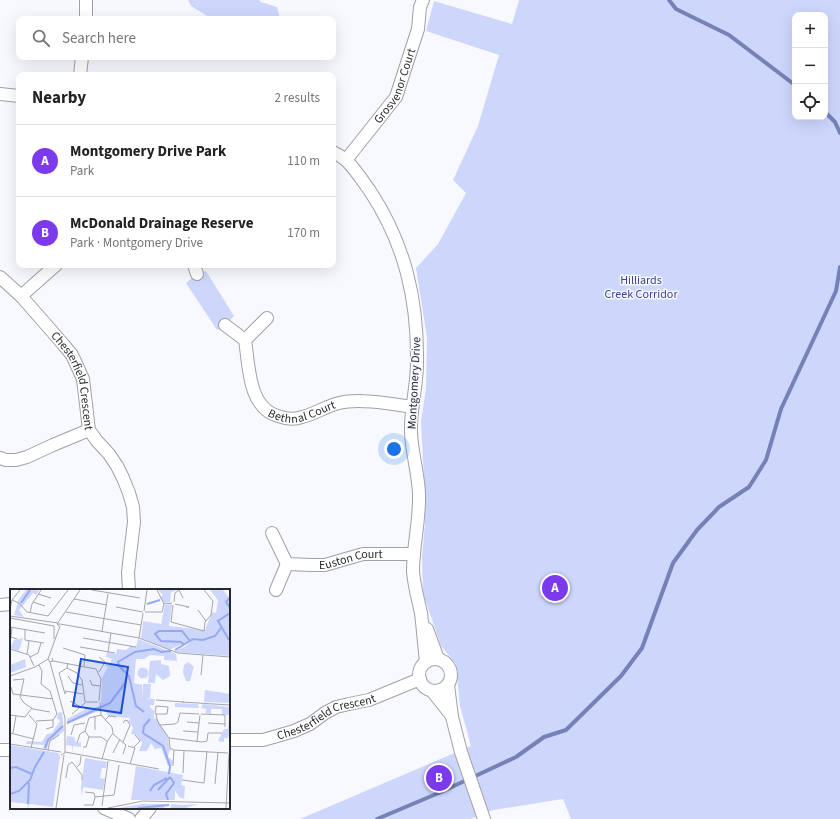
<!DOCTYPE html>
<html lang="en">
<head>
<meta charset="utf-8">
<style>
	:root { --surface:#fff; --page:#f2f2f2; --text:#222; --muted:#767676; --line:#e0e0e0; --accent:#7c3aed }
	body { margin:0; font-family:"Source Sans 3",sans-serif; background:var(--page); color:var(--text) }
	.controls { position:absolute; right:12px; top:12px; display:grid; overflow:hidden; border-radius:8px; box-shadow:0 4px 16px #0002 }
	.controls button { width:36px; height:36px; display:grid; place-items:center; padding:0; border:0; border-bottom:1px solid var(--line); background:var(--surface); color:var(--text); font:20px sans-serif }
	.you { position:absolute; left:394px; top:449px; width:14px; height:14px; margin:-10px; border:3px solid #fff; border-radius:50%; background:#1a73e8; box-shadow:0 0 0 6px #1a73e833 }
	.badge { display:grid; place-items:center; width:26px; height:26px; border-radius:50%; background:var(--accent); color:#fff; font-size:13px; font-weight:700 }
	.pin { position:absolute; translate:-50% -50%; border:2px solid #fff; box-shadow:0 1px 4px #0006 }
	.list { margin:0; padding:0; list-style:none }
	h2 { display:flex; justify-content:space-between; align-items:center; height:52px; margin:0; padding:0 16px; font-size:17px }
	h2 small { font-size:13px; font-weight:400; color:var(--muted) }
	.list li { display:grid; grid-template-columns:26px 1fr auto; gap:12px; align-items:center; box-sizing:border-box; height:72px; padding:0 16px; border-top:1px solid var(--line) }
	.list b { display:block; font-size:15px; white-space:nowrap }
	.list p { margin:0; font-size:13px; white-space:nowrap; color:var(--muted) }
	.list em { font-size:13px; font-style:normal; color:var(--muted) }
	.icon { flex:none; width:22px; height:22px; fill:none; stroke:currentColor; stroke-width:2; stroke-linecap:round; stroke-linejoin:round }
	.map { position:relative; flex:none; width:840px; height:819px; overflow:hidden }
	.search { position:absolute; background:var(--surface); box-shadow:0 4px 16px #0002; left:16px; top:16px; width:320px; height:44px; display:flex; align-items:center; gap:10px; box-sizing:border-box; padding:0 14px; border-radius:8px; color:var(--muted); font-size:15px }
	.panel { position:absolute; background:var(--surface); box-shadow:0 4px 16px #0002; left:16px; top:72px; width:320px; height:196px; border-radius:8px }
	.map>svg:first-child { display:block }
</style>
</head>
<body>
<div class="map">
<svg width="840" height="819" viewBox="0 0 840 819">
	<rect width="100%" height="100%" fill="#f8f9fe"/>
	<g fill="#cdd7fc" fill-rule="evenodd">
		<polygon points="188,0 259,0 261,2 277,7 280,19 212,19 191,6"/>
		<path d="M519,0H840V819H571L563,799L493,810L471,819H300L471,746L460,706L456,664L441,646L423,593L422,556L425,524L424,479L421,422L426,388L427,338L416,268L438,244L466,193L453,180L478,126L499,55L426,31L434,1L512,24ZM795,15H825V117H795Z"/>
		<polygon points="206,271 234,316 225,325 217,330 186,283 197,274"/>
	</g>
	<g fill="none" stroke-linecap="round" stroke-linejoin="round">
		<g stroke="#7682b7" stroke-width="4">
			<polyline points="669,0 676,9 729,35 795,85"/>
			<polyline points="825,112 835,122 840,133"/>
			<polyline points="377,819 441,792 516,757 544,737 566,730 621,676 642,648 673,563 697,530 719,507 749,487 766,460 781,409 836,291 840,267"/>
		</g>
		<g stroke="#9fa1a9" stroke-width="14">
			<g id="street">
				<polyline points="86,19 86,0"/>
				<polyline points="80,75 82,57"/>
				<polyline points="0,94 19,96"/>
				<path d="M333,152C337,154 342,157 346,160C355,169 363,181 370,191C405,244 418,300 417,363C417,387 410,410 411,433C412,453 418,473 419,493C420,520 413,545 413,571C414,586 418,599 421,613C423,629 424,645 426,661"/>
				<path id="s1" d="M346,160L396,97L418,29L420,7L423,0"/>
				<polyline points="194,265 197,274"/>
				<path id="s2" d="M0,277L21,296L63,344L72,355L83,379L89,430L97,441L109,454L117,466L123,478L129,493L133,507L134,522L130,555L128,573L129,590"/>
				<polyline points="21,296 56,265"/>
				<path id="s3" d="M225,325L245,340C249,365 248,408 278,416C286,419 294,420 302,417C315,414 326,406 339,403C360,398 392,404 412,407"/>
				<polyline points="245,340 267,318"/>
				<polyline points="0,458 6,460 16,460 27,457 53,445 89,430"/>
				<path id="s4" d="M272,533L287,564L311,565H325L363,554H414"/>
				<polyline points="276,590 287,564"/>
				<polyline points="0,605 11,604"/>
				<polyline points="427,629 438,659"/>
				<circle cx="435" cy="675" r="16"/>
				<polyline points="448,685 452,717 461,752 484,819"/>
				<polyline points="432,691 452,716"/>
				<path id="s5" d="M229,740H263L277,736L294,731L310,724L325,713L336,707L349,704L369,700L420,679"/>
				<polyline points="0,750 11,750"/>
				<polyline points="104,808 129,819"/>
				<polyline points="141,819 150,808"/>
			</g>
		</g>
		<use href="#street" stroke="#fff" stroke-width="12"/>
	</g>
	<g text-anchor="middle" stroke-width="3" stroke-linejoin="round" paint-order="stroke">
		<g font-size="12" fill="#28292c" stroke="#f8f9fe">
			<text dy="4" stroke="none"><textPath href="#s1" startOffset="90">Grosvenor Court</textPath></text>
			<text dy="4" stroke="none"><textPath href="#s2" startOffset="131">Chesterfield Crescent</textPath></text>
			<text transform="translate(414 383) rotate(-87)" y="4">Montgomery Drive</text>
			<text dy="4" stroke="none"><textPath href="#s3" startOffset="138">Bethnal Court</textPath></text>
			<text dy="4" stroke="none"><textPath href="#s4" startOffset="99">Euston Court</textPath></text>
			<text dy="4" stroke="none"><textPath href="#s5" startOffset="102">Chesterfield Crescent</textPath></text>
		</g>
		<g font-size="12" fill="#384398" stroke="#f8f9fe">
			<text x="641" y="284">Hilliards<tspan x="641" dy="14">Creek Corridor</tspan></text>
		</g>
	</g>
	<g transform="translate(10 589)">
		<rect width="220" height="220" fill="#f8f9fe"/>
		<path d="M16,1H29L26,6L23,4L9,21L14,28L4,26L9,10ZM148,1H169L161,3L160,13L154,14L150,9L153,6ZM200,1H213L220,10V67L163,63L176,57L182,51L159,61L131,49L133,32L151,35L155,16L162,15L159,37L195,41L202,23L206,24L208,11ZM13,49L9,62L0,59L4,51ZM128,50L166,65L167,72L154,71V67L140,66L134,70H126L124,94L132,96V109L133,95H141L140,109H134L145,110L144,116H140V118L144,122V129L147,130L158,148L159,159L162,161L159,162L158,168L163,172L162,177H158L151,159L145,160L141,154L137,162H129L132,154L126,146L121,145L123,139L119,132L120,129L98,127L95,121H91L57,135V130L76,120L91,117L92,89L98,78L94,76H99L102,70L96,68L97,63L106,65L107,60L116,61L121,57L126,58ZM15,70L16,78L0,84V76ZM151,71V75L159,77L160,87L153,91L146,85L145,94H138L140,72ZM178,73L184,78L180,92H176L173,84L174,76ZM127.5 84a5.5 5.5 0 1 1 11 0a5.5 5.5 0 1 1-11 0ZM195,101L220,105V114L194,113ZM165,114L188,115L189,119L165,118ZM193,115L220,118L219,146L218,149H214V153L208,152L214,140H218L219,126H212V120H201V125L196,124V120L191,119ZM52,123L54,142L39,153L37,160H33L34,156L16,155L17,152L32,153L37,145L42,144L50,132L47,129L48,124ZM57,147L64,148L66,154L71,153V158L63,157L62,165V157L56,156ZM0,156L48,164L50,167L43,218L20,215L17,219L18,215L0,213ZM75,169L97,173L96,179H92L91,183L90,189L95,190L93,201L73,198L72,208L71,198ZM126,177L173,186L171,196L175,197L174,210L169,208L165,201V211H121ZM132,215H155L154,219H109ZM162,215L171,216L188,215L176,219H160Z" fill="#cdd7fc"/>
		<path fill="none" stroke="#97a8f2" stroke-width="2" d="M220,8L216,13L220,19M11,14L20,1M137,15L150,11M219,51L208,32L220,24M174,56L171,53L151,52L145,45L149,42H172L180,52M165,61L183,50L193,51L205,47L211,39M134,123L126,117L119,87L109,77L108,73L125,63L144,60L151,63L161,62M140,130L134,137L133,144L153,157L160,177L159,185M57,134L100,114L115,94L117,86M35,159L38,151L53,137M0,179L6,178L22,185M148,201L160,188M140,202L144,196L157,189M0,205L9,202L20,191L25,178L34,163M158,211L156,205L164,194L160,188M18,215L19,194M128,219L159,216"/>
		<path fill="none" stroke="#a5a6aa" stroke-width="1" d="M82,1L130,9M147,1L154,15M28,5L41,9M64,10L97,16M2,11L9,14L17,23L38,27L58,1M23,13L35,17M164,13L165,4L169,1L173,9M165,15L179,18H176M163,16L161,33L194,42L195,33L201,26L203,12L194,1M106,18L133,23M0,20L2,11L10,1M188,21L196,32M134,22L137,1M56,23L131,36M135,23H152L154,15L162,14M20,24L22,15L31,1M0,27L48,34M0,29L44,37V50M49,34V37L47,35L70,1M50,35L129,49L168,64L220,68M0,38L35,44M2,39L1,48L7,50M15,41V51L34,54M92,42L98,5M73,49L126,58M129,49L133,24M70,58L105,64M53,59L75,66L74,77M0,60L19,66L24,77M98,63L101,44M17,65L19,52M20,68L28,64L31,54M42,69L43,72L40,73L38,70L50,37M43,72L86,80L91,90L89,112M40,73L55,129V164L51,166M58,74L57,79L67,84L72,91L75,113H88M89,83L95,73L89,68M191,86L193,66M0,87L25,78L38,70M58,87L63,94L72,96M3,91L14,90L10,108L14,114L23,120L40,123M80,91L82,96L90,97M1,98L3,105L43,110M55,102L73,105M56,103L55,105L49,84L57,79M146,111L174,113M60,112L71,118M90,113L91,126L102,138L103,144L97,153L92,170M172,113L220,116M62,125L75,114M146,125H157L158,118L146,117L145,124L146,125L147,130L149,135L159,149L160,159L164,161M191,125L215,126V138M0,126L15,128L22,119M19,126L27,135L21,159M91,126L79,129L75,142L79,148H91L97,152M85,127V141M95,131L99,127L106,128M26,132L43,131L47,125L40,102L31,95L32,82L29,76M177,133L189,134M113,134L115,131L118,132L120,136L113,153M198,134L215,135M150,136L165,135L168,133L170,124L189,125M36,140L43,138V131M173,142L188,143M0,144L24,150M3,144L6,127M103,145L116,156L113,165M61,146L64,136L75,134M159,149L192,153L197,152L198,144H212M187,152L190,126M67,154L70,145L75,142M0,155L51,163M118,157L125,159L120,175M73,158H76L79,148M124,158L130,152L125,146M38,161L40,152L49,146M164,161L218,164M55,163L149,180M103,164L110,150M163,177L164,161M67,178L70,175L71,167M173,184L174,161M56,189L58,176L62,173L72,186V191M172,191L194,194L197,162M205,195L208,163M75,203L84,204L85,208L104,206L109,176M74,216H83L85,208M92,217L98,172M46,219L54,166M98,219L133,212L220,214M216,219L219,165"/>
		<path fill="#1d4ed8" fill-opacity="0.15" stroke="#1d4ed8" stroke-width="2" d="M71,70L118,78L111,124L63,117Z"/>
		<rect width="220" height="220" fill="none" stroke="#28292c" stroke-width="2"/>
	</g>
</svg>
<div class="controls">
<button>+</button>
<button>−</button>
<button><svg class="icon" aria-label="locate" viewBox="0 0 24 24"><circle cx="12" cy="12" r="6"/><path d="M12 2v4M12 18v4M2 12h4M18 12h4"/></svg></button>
</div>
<div class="you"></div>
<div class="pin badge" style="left:555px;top:588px">A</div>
<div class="pin badge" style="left:439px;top:778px">B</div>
<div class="search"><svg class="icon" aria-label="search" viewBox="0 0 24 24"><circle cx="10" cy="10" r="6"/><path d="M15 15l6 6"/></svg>Search here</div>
<section class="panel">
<h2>Nearby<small>2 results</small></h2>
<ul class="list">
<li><span class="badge">A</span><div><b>Montgomery Drive Park</b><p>Park</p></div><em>110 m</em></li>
<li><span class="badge">B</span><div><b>McDonald Drainage Reserve</b><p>Park · Montgomery Drive</p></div><em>170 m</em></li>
</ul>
</section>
</div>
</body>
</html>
